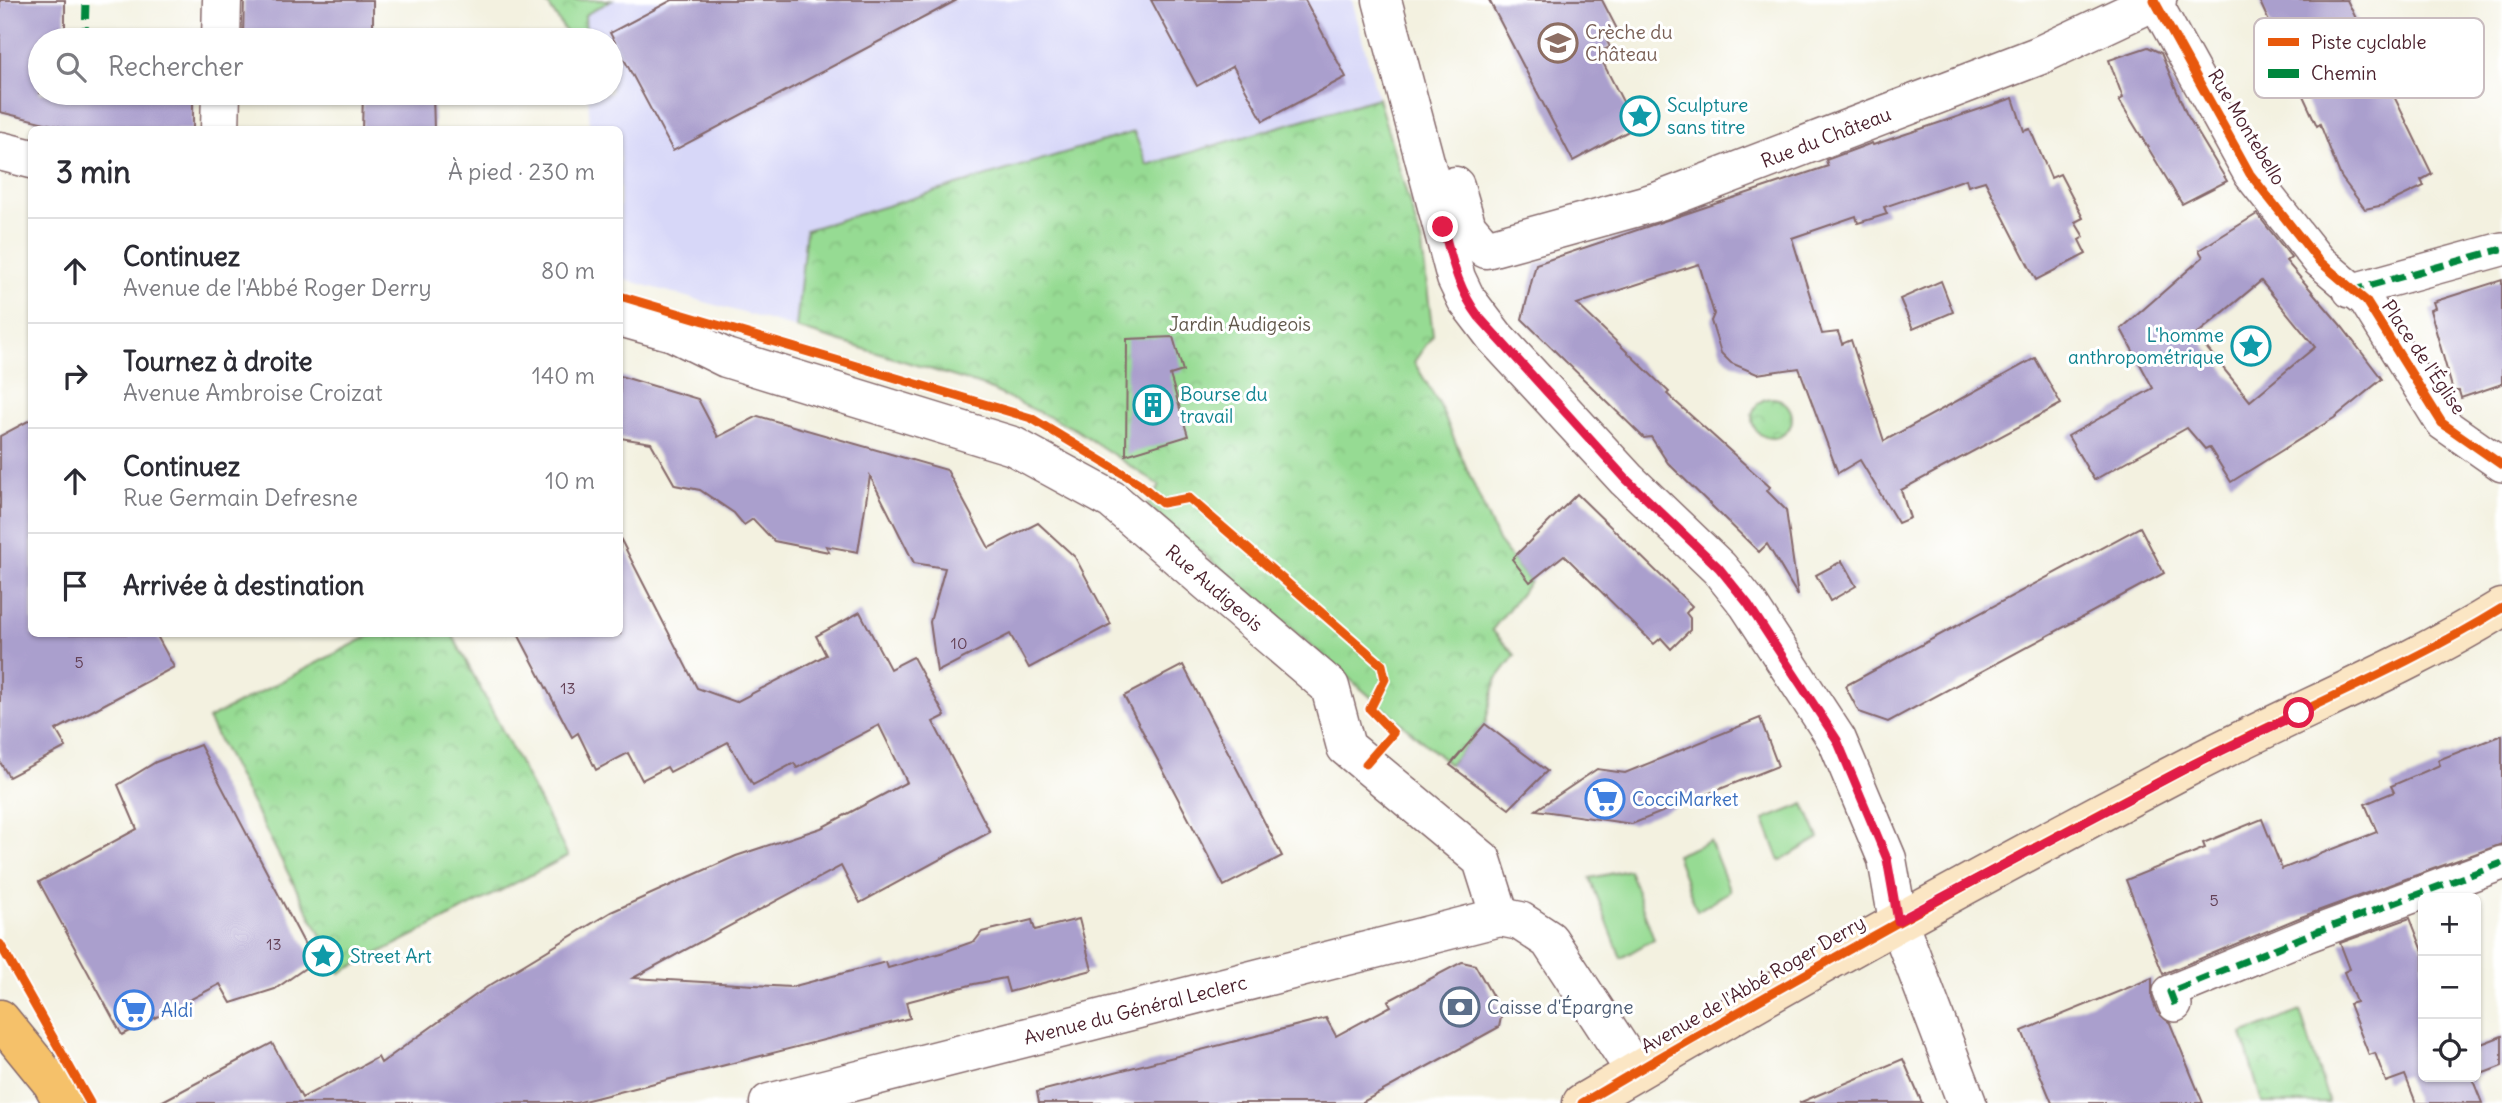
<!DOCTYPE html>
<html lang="fr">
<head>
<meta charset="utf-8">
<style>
	:root { --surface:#fff; --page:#f2f2f3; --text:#2b2b33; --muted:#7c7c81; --line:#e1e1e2 }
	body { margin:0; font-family:Delius,sans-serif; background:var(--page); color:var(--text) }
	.controls { position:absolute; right:21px; bottom:21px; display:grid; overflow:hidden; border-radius:10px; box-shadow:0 2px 5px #0004 }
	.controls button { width:63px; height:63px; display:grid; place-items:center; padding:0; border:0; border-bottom:2px solid var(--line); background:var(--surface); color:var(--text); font:35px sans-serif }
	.stop { position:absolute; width:21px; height:21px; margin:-16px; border:5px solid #e11d48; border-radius:50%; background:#fff }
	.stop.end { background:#e11d48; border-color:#fff; box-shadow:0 2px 7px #0008 }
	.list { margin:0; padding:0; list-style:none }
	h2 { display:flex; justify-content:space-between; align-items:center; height:91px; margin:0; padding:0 28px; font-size:30px }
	h2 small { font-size:23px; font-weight:400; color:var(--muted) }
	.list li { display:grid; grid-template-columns:46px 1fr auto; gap:21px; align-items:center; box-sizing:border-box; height:105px; padding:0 28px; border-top:2px solid var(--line) }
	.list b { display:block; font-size:26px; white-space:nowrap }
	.list p { margin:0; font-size:23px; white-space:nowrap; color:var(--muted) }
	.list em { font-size:23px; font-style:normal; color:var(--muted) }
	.icon { flex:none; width:38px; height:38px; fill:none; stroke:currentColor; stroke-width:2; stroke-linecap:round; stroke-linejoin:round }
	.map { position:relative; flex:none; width:2502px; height:1103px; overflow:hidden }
	.search { position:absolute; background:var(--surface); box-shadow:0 2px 5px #0004; left:28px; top:28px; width:595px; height:77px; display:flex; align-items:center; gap:18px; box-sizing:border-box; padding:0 24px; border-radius:38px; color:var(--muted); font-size:26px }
	.panel { position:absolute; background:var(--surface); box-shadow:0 2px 5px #0004; left:28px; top:126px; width:595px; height:511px; border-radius:10px }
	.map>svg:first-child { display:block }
</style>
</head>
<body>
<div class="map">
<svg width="2502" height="1103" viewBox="0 0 2502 1103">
	<defs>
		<pattern id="park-crowns" width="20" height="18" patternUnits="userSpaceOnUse" patternTransform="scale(1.75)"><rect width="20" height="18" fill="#96db93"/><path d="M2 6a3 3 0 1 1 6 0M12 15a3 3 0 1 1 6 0" fill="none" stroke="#83bc7f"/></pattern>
	</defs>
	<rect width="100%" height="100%" fill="#fff"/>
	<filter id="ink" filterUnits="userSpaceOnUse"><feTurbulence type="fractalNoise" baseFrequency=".0143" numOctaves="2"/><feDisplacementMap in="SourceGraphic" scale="14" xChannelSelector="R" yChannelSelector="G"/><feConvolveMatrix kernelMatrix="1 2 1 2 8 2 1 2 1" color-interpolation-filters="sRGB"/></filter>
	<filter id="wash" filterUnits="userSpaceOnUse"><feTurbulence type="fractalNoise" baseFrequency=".00686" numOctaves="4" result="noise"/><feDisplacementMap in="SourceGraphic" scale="28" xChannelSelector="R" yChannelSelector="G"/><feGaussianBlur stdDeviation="1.57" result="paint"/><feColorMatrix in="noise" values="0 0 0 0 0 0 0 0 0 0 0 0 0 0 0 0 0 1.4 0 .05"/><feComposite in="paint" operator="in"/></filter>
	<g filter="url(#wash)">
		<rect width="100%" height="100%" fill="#f3f1e0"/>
		<polygon fill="#d7d7f8" points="612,0 1352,0 1378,98 1146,165 1134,132 806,230 796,328 620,278 620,130 590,129 588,93 611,93 611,40 586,40 584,15"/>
		<g fill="#96db93" stroke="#707d5f" stroke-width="2">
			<polygon points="1804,804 1819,838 1780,861 1764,820"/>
			<polygon points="1710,841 1730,891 1697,911 1676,855"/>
			<polygon points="1629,870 1654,939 1621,958 1590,878"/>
		</g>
		<g fill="url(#park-crowns)" stroke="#707d5f" stroke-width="2">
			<polygon points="541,0 612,0 585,15 586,40 571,40 549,6"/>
			<polygon points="1378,98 1422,245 1433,335 1414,362 1439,404 1498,541 1530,582 1492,630 1515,655 1496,680 1485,724 1450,765 1147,505 1160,486 1075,429 981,385 796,328 806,230 1134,132 1147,165"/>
			<circle cx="1772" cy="418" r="20"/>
			<polygon points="373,634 452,634 568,856 340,973 208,719"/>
			<polygon points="2300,1011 2329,1103 2262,1103 2242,1034"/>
		</g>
		<g id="blocks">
			<g fill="#aa9fcd" fill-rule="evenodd">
				<polygon points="0,0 65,0 65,40 40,40 40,93 193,93 193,130 73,130 0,112"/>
				<polygon points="244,0 373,0 373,35 243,36"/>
				<polygon points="672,0 957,0 673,151 610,33"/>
				<polygon points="1151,0 1305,0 1346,77 1263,121 1233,66 1197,86"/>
				<polygon points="1489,0 1602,0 1618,31 1605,37 1610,47 1598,53 1636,127 1573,161"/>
				<polygon points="2259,0 2347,0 2432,174 2421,180 2424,186 2384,205 2365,209 2341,177 2320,124 2317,126"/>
				<polygon points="2148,47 2161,53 2186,113 2227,181 2182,204 2119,100 2123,98 2109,60"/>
				<polygon points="363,93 433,93 434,130 362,130"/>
				<polygon points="2013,98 2024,131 2030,129 2051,178 2060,174 2083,218 2075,222 2084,237 2079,240 2086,254 2036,280 1985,181 1968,186 1966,179 1884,207 1887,214 1858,223 1856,216 1792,238 1822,334 1838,332 1842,344 1851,340 1884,441 2035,358 2061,404 1901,490 1910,518 1898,523 1860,460 1838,473 1799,368 1757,374 1731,363 1721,353 1711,321 1714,314 1699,264 1577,304 1669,392 1667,394 1770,487 1767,491 1786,510 1798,596 1767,544 1759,552 1668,463 1651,437 1644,438 1522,319 1536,264 1828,166 1826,160 1872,143 1873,145"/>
				<path d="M2257,214L2291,257L2286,261L2343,328L2382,379L2334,418L2231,482L2209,447L2205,449L2187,428L2094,480L2068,436L2153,388L2121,329L2203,257L2199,250ZM2261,281L2315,347L2250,401L2196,335Z"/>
				<polygon points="2502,280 2502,384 2461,398 2459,391 2453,391 2430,310 2435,308 2433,302"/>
				<polygon points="1941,281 1953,312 1913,329 1900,299"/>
				<polygon points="1173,337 1183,371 1170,375 1188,436 1126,455 1127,339"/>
				<polygon points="620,376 698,399 718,437 758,416 947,470 989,548 1038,523 1075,557 1111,624 1029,668 1010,634 937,672 930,622 945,568 914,563 870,476 858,552 826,546 829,552 774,541 753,519 744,525 734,513 700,490 675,485 651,443 620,438"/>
				<polygon points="32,419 32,634 156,634 174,667 56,730 66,747 9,777 0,762 0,436"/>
				<polygon points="1577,494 1692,606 1686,613 1690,618 1690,630 1671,649 1661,638 1654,644 1564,555 1530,582 1512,559"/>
				<polygon points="2140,527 2164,573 1888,722 1859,712 1845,686"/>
				<polygon points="620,538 697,688 736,702 826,655 816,636 860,612 890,669 913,657 945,716 933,722 990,832 860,903 841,866 633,978 791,987 886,962 888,968 944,952 975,941 982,932 1032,920 1035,930 1079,919 1092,970 1009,992 1005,978 974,984 906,1002 910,1018 576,1103 159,1103 272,1043 302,1098 378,1057 381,1063 487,987 611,912 736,856 821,828 907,782 879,725 797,768 794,763 753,785 728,742 670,772 667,767 642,780 628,753 596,770 578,733 572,737 518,634 620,634"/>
				<polygon points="1842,561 1856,586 1830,601 1816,575"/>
				<polygon points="1183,665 1282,856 1224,886 1124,696"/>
				<polygon points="1760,718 1778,766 1632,824 1536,810 1597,769 1625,773"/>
				<polygon points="1485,724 1547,771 1509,809 1450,765"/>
				<polygon points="2502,735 2502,844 2301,917 2163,974 2126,880 2205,848 2203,843 2262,819 2282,869 2377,832 2365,804 2394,792 2391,786 2440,765 2438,760"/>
				<polygon points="200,745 314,962 275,989 231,1003 220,984 122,1035 39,882 137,829 118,785 156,762"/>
				<polygon points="2410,918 2423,951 2423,1077 2475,1077 2472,1078 2482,1103 2416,1103 2405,1075 2386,1082 2375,1053 2369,1055 2349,1004 2356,1002 2344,972 2350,969 2340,943"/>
				<polygon points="1462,962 1475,965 1502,1013 1499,1027 1361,1103 1039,1103 1037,1092 1326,1018 1336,1036 1391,1006 1388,1001"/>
				<polygon points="2152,978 2152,998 2157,1012 2170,1023 2203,1103 2052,1103 2022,1031"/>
				<polygon points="2502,1036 2502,1066 2476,1076 2476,1046"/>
				<polygon points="1903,1059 1922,1103 1799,1103"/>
			</g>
		</g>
	</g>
	<g filter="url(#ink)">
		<use href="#blocks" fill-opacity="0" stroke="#85686a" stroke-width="2"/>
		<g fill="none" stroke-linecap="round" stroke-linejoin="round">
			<g stroke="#85686a" stroke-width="36">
				<g id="pedestrian">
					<polyline points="2155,2 2250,174 2318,260 2366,301 2442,423 2502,465"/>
					<polyline points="2350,291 2502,249"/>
					<polyline points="2175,1005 2170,992 2308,935 2502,863"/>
				</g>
			</g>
			<g stroke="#85686a" stroke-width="41">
				<g id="minor">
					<polyline points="1382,0 1456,278 1466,299 1495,337 1626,479 1719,568 1748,604 1837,740 1887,859 1898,921 1967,1103"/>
					<polyline points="221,40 222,0"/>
					<polyline points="220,130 221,93"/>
					<polyline points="0,151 32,159"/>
					<path id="s1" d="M1455,186L1467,227L1486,249L1659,201L2038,56L2157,0"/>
					<path id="s2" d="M620,317L673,332L726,358L1013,446L1112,500L1330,687L1346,747L1482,860L1500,917"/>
					<path id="s3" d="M769,1103L1500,917L1520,921L1549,940L1635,1071"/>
				</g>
			</g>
			<g stroke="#85686a" stroke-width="41">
				<path id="secondary" d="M1582,1103C1780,986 1982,874 2186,768C2291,713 2402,670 2502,608"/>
			</g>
			<g stroke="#85686a" stroke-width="41">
				<polyline id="primary" points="0,1019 52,1083 63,1103"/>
			</g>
			<use href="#pedestrian" stroke="#fff" stroke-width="33"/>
			<use href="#minor" stroke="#fff" stroke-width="38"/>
			<use href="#secondary" stroke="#fbe6c4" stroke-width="38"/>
			<use href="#primary" stroke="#f5c16b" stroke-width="38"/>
			<g stroke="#00873e" stroke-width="7" stroke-dasharray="14 7" stroke-linecap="butt">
				<polyline points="85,40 86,0"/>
				<polyline points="2350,291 2502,249"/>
				<polyline points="2175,1005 2170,992 2308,935 2502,863"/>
			</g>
			<g stroke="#fff" stroke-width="13">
				<g id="cycleway">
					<polyline points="2154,0 2250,174 2318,260 2366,301 2442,423 2502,465"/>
					<polyline points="620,296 1031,418 1137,482 1162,503 1189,498 1382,665 1385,679 1370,709 1393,733 1366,764"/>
					<polyline points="0,944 90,1103"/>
					<path d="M1582,1103C1780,986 1982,874 2186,768C2291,713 2402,670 2502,608"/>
				</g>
			</g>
			<use href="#cycleway" stroke="#e8590c" stroke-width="9"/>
		</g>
	</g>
	<g fill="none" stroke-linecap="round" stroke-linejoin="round" filter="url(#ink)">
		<path stroke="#e11d48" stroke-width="9" d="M1443,227C1452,260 1458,289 1479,317L1626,479L1719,568L1748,604L1837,740L1887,859L1898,921L2190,766L2299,713"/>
	</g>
	<defs>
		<g id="school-ring" transform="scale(2.0125)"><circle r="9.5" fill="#fff" stroke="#8d6e63" stroke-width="1.5"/><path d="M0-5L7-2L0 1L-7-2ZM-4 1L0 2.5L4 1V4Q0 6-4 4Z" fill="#8d6e63"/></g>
		<g id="sight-ring" transform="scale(2.0125)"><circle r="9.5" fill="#fff" stroke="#0f9aa8" stroke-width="1.5"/><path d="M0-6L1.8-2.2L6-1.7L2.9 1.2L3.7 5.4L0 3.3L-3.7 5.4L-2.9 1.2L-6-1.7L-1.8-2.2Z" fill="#0f9aa8"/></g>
		<g id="building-ring" transform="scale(2.0125)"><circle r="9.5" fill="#fff" stroke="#0f9aa8" stroke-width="1.5"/><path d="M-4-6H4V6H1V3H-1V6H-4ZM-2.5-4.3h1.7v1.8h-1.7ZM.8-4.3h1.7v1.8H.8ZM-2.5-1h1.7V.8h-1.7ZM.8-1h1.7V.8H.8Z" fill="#0f9aa8"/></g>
		<g id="supermarket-ring" transform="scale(2.0125)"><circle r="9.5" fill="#fff" stroke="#3f7fe0" stroke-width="1.5"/><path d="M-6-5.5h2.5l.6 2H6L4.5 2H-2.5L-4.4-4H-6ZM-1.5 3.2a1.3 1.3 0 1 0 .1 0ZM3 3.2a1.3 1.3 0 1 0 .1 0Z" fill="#3f7fe0"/></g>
		<g id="bank-ring" transform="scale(2.0125)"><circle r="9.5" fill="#fff" stroke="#5c6f8a" stroke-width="1.5"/><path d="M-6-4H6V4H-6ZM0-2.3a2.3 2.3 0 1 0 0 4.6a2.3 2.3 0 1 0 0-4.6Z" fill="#5c6f8a"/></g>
	</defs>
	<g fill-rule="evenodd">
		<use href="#school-ring" x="1558" y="43"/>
		<use href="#sight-ring" x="1640" y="116"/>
		<use href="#sight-ring" x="2251" y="346"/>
		<use href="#building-ring" x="1153" y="405"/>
		<use href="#supermarket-ring" x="1605" y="799"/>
		<use href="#sight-ring" x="323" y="956"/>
		<use href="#bank-ring" x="1460" y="1007"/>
		<use href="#supermarket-ring" x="134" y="1010"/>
	</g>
	<g text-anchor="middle" stroke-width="6" stroke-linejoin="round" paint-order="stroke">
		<g font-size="16" fill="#623f54">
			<text x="959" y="649">10</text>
			<text x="79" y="668">5</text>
			<text x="568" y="694">13</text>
			<text x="2214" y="906">5</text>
			<text x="274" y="950">13</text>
		</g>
		<g font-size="19" fill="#785e54" stroke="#fff" text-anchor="start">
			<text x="1585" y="39">Crèche du<tspan x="1585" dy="22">Château</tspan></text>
		</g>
		<g font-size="19" fill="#0d838f" stroke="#fff" text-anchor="start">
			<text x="1667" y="112">Sculpture<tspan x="1667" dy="22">sans titre</tspan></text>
			<text x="2224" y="342" text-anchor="end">L'homme<tspan x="2224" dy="22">anthropométrique</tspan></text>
			<text x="1180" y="401">Bourse du<tspan x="1180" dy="22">travail</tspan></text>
			<text x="350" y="963">Street Art</text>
		</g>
		<g font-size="19" fill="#4a1f2b" stroke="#fff">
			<text transform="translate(2247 127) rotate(59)" y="7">Rue Montebello</text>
			<text dy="7" stroke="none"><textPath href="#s1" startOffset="430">Rue du Château</textPath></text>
			<text transform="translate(2424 357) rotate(56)" y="7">Place de l'Église</text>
			<text dy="7" stroke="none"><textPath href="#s2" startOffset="662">Rue Audigeois</textPath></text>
			<text transform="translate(1753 984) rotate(-30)" y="7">Avenue de l'Abbé Roger Derry</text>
			<text dy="7" stroke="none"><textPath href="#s3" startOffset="378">Avenue du Général Leclerc</textPath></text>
		</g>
		<g font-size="19" fill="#61574a" stroke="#fff">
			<text x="1240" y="331">Jardin Audigeois</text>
		</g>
		<g font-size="19" fill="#366cbe" stroke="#fff" text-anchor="start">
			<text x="1632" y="806">CocciMarket</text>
			<text x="161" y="1017">Aldi</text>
		</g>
		<g font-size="19" fill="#4e5e75" stroke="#fff" text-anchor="start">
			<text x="1487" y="1014">Caisse d'Épargne</text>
		</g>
	</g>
	<rect x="2254" y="18" width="230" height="80" rx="10" fill="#fff" stroke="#c9bcbf" stroke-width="2"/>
	<rect x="2268" y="38" width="31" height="8" fill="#e8590c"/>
	<rect x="2268" y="69" width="31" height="9" fill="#00873e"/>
	<g font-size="19" fill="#4a1f2b">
		<text x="2311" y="49">Piste cyclable</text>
		<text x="2311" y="80">Chemin</text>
	</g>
</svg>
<div class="controls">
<button>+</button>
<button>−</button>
<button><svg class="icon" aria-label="locate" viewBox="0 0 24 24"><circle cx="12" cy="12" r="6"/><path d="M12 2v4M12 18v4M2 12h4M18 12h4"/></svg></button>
</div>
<div class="stop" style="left:2299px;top:713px"></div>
<div class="stop end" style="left:1443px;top:227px"></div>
<div class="search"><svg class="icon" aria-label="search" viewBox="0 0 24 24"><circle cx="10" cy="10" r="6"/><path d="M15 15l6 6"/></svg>Rechercher</div>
<section class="panel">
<h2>3 min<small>À pied · 230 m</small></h2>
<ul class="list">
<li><svg class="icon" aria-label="ahead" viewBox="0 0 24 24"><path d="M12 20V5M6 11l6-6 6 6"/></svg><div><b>Continuez</b><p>Avenue de l'Abbé Roger Derry</p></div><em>80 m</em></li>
<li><svg class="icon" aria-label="right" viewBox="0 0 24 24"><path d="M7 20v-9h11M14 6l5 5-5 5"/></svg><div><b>Tournez à droite</b><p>Avenue Ambroise Croizat</p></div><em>140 m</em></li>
<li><svg class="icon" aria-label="ahead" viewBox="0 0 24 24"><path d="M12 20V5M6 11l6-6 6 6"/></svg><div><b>Continuez</b><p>Rue Germain Defresne</p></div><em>10 m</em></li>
<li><svg class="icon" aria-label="arrive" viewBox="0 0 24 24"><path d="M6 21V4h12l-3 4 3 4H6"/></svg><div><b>Arrivée à destination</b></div></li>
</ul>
</section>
</div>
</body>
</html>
